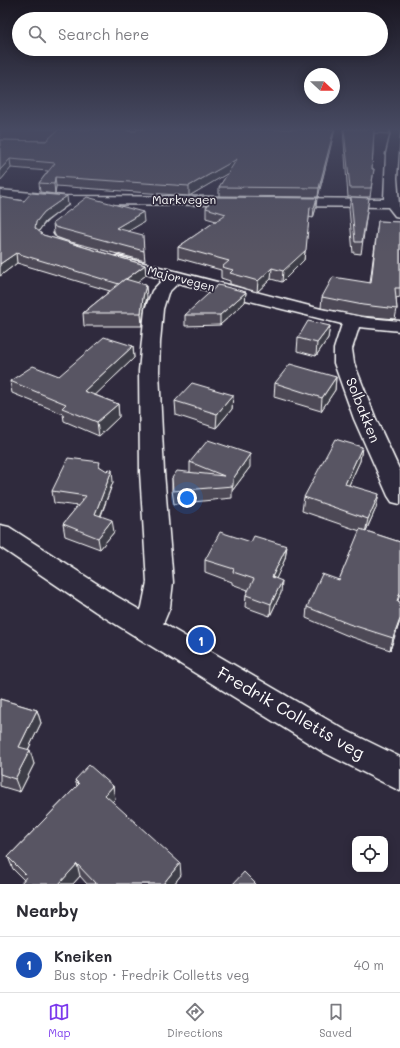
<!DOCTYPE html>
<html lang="en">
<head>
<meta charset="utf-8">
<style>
	:root { --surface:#fff; --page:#f2f2f3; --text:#2b2b33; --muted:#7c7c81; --line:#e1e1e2; --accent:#7c3aed }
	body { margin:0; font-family:Mali,sans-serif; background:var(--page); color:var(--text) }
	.controls { position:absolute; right:12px; bottom:12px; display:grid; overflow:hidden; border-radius:8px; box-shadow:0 2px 10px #0003 }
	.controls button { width:36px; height:36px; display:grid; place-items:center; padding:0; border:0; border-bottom:1px solid var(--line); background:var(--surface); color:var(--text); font:20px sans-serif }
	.compass { position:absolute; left:304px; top:68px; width:36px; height:36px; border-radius:50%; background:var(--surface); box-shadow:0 2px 10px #0003; rotate:112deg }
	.you { position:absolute; left:187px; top:498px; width:14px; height:14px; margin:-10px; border:3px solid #fff; border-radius:50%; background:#1a73e8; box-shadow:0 0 0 6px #1a73e833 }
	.badge { display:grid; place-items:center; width:26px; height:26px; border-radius:50%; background:var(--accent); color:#fff; font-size:13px; font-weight:700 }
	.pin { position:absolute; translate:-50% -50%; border:2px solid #fff; box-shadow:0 1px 4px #0006 }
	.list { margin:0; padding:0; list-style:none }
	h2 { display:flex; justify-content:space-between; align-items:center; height:52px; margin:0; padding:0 16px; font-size:17px }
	h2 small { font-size:13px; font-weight:400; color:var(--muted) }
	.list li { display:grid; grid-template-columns:26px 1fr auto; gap:12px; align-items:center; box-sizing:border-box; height:56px; padding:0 16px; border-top:1px solid var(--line) }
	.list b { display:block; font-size:15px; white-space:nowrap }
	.list p { margin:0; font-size:13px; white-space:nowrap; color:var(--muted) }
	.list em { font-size:13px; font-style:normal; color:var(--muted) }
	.icon { flex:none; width:22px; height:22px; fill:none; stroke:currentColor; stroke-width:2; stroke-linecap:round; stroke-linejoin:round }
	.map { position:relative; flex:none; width:400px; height:884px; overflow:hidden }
	.search { position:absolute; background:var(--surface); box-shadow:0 2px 10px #0003; left:12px; right:12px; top:12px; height:44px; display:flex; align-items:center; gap:10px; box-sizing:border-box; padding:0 14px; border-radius:22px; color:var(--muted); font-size:15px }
	.sheet { height:108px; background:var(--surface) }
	nav { display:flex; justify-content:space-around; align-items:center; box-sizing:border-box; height:56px; border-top:1px solid var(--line); background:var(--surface); font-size:11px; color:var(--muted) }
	nav a { display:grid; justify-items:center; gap:2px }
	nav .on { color:var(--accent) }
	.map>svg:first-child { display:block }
</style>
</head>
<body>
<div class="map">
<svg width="400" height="884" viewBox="0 0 400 884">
	<rect width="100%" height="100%" fill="#2f2a3d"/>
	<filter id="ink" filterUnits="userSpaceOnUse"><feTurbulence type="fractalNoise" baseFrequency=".025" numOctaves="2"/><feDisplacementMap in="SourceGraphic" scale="8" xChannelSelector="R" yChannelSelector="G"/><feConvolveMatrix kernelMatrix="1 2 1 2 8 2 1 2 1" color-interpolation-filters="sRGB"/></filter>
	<g filter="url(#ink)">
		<polygon fill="#464152" stroke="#a2a0a8" points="0,129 65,129 51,140 0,141"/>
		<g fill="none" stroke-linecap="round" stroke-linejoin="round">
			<g stroke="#fff" stroke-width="3">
				<g id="street">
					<polygon points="131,129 143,129 136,138 128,138 126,136"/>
					<polygon points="392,129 400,129 397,178 400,217 395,216 388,207 287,206 282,205 280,202 282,199 287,198 384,199 386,154"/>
					<path d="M0,190L64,196L241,197L246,198L248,201L246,204L241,205L83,204L84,206L82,209L52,233C56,243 74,239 80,248L77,251C66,254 44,247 38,237C38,225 62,211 71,204L0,198Z"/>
					<polygon points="117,256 321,309 368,318 400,321 400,331 359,327 352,349 354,363 376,419 400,471 400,504 392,502 388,496 354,419 334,363 334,349 342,324 178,283 168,293 163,309 160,342 159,371 164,472 173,582 170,607 158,636 148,640 138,636 134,628 142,607 147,582 140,472 139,371 145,309 152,291 163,279 111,264 109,261 111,258"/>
				</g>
			</g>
			<g stroke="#fff" stroke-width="3">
				<polygon id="secondary" points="0,525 9,527 116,596 345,730 400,757 400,791 323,752 96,612 0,547"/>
			</g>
			<use href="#street" fill="#2f2a3d" fill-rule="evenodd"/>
			<use href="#secondary" fill="#2f2a3d" fill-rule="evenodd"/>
		</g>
		<g fill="#4d4956" stroke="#fff">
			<polygon points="335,129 318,197 219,196 219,187 228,173 189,196 56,186 55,194 40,192 39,183 48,171 11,168 0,181 0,140 46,141 128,131"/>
			<polygon points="343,129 390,129 389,134 374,133 372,169 374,169 370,197 348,197"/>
			<polygon points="0,197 24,201 68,205 45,222 38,231 43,235 145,265 146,275 136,282 147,297 144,309 142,326 84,326 83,313 110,291 17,263 0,276"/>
			<polygon points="213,197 316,208 313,218 309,217 304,260 282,282 271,279 257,292 230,284 230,281 221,278 221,270 178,258 178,247 216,221 206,218 206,208"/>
			<polygon points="351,197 369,198 361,254 353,253 349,208"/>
			<polygon points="378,221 400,222 400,297 396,298 397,309 395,319 361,316 321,308 322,297 370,283"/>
			<polygon points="144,222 128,231 144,251 145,261 67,241 56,237 54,233 53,223"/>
			<polygon points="246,292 245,302 220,325 185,326 185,315"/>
			<polygon points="330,326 328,338 316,356 297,351 298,338"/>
			<polygon points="133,346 134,358 95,395 118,404 119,417 99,436 64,421 63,414 12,393 10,381 59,376"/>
			<polygon points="336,377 335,390 321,411 274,397 275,383"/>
			<polygon points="233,395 232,409 216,428 176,415 175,401"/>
			<polygon points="362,447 360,461 349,485 376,508 366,531 400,542 400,595 398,601 400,621 390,650 346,635 306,618 307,607 339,580 360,531 302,511 304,497"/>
			<polygon points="190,462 250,467 232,491 232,498 174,504 172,490 172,478 190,472"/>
			<polygon points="101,467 113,482 101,516 114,532 100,549 65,536 63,524 78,506 54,503 52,491"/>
			<polygon points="251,542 287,546 285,559 276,578 281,593 270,616 245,607 246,595 248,590 232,584 232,582 205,572 205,560"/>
			<polygon points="0,699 37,710 41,723 28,750 34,764 20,792 0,786"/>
			<polygon points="75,780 113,786 115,799 112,802 181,875 174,884 87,884 80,876 73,884 22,884 21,883 24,880 13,869 8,857 77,786"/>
		</g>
		<g fill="#3e3c46" stroke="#fff">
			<polygon points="334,129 335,129 318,197 319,188"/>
			<polygon points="10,159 11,168 0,181 0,170"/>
			<polygon points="237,159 237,168 189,196 189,186"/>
			<polygon points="55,177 56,186 55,194 54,184"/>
			<polygon points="67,196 68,205 45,222 38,232 35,228 36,222 44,212"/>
			<polygon points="317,198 316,208 313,218 314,208"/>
			<polygon points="310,207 304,260 282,282 283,271"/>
			<polygon points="143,212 144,222 117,238 116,228"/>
			<polygon points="16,253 17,263 0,276 0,264"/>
			<polygon points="145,265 146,275 121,295 120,284"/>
			<polygon points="272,268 271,279 257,292 258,281"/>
			<polygon points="146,285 147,297 144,309 142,326 141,313 143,297"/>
			<polygon points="246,292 245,302 220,325 220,315"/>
			<polygon points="330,326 328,338 316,356 317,343"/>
			<polygon points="133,346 134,358 86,404 84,391"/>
			<polygon points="336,377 335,390 321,411 322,398"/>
			<polygon points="233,395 232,409 216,428 217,414"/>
			<polygon points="118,404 119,417 99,436 97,422"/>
			<polygon points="362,447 360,461 343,498 345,484"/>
			<polygon points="250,454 250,467 232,491 233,479"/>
			<polygon points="112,470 113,482 97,525 95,514"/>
			<polygon points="379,494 376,508 365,533 368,519"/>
			<polygon points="112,520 114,532 100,549 98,538"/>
			<polygon points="287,546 285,559 271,590 272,577"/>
			<polygon points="282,581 281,593 270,616 271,604"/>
			<polygon points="400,619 400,621 390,650 393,638"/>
			<polygon points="37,710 41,723 23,760 19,747"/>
			<polygon points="30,750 34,764 20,792 15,779"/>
			<polygon points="113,786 115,799 107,807 105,795"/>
			<polygon points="180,863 181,875 174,884 163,884"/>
			<polygon points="77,864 80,876 73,884 59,884"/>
		</g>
		<g fill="#595564" stroke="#fff">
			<polygon points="59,129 125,129 128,131 136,131 137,129 334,129 319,188 219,187 237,159 189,186 55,177 54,184 39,183 55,163 10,159 0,170 0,140 46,141"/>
			<polygon points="344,129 374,129 372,169 374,169 371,188 350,188"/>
			<polygon points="31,193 67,196 44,212 36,222 35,228 43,235 145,265 126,279 125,279 119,284 16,253 0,264 0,197 24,201"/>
			<polygon points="87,197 143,212 116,228 143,235 144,251 66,230 55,227 53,223"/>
			<polygon points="213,197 317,198 314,208 310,207 306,250 283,271 272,268 258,281 230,273 233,270 222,267 229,261 178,247 226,214 206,208"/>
			<polygon points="351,197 369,198 362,242 355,242"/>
			<polygon points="378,221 400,222 400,288 395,288 397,309 363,305 322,297 333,277 371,283"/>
			<polygon points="125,279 146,285 143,297 141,313 83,313"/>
			<polygon points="218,285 246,292 220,315 185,315"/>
			<polygon points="308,321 330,326 317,343 298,338"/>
			<polygon points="104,337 133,346 84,391 118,404 97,422 62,408 66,404 10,381 33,366 59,376"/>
			<polygon points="290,364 336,377 322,398 275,383"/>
			<polygon points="192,383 233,395 217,414 175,401"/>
			<polygon points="335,439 362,447 345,484 379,494 368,519 304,497"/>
			<polygon points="208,440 250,454 233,479 233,486 173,491 172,478 177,471 224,476 190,462"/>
			<polygon points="68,458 100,462 99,466 107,471 109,469 112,470 95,514 112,520 98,538 63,524 86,496 52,491"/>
			<polygon points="360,529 400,542 400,592 397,601 400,602 400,619 393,638 349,624 307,607 322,574 339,580"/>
			<polygon points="220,532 251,542 254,536 287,546 272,577 282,581 271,604 246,595 254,579 233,572 234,569 205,560"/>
			<polygon points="0,699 37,710 19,747 30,750 15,779 0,774"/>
			<polygon points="89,765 113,786 105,795 180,863 163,884 96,884 77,864 59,884 22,884 21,883 27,876 8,857 79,784 75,780"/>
			<polygon points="244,872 256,884 233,884"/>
		</g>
	</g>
	<linearGradient id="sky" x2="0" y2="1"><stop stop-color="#1a1722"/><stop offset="0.51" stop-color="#474a62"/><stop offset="1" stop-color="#474a62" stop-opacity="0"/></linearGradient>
	<rect width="400" height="253" fill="url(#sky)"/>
	<g text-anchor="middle" stroke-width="3.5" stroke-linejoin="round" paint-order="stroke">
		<g font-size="12" fill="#fff" stroke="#2f2a3d">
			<text x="184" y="204">Markvegen</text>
			<text transform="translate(181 279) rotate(15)" y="4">Majorvegen</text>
		</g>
		<g font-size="14" fill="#fff" stroke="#2f2a3d">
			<text transform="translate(363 410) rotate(68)" y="5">Solbakken</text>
		</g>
		<g font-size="17" fill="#fff" stroke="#2f2a3d">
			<text transform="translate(291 713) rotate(30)" y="6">Fredrik Colletts veg</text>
		</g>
	</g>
</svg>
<div class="controls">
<button><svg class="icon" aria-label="locate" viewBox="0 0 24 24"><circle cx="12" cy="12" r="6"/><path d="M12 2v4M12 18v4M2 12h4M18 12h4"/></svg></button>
</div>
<svg class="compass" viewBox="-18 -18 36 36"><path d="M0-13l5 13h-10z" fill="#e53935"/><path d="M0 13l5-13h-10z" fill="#7c7c81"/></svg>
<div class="you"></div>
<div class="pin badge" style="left:201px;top:640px;background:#1a4fb4">1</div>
<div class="search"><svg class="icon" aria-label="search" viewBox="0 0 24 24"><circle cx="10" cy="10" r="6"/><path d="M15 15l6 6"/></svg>Search here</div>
</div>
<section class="sheet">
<h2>Nearby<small></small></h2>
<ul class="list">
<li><span class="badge" style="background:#1a4fb4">1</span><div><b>Kneiken</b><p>Bus stop · Fredrik Colletts veg</p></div><em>40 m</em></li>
</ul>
</section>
<nav>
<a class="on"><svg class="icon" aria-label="map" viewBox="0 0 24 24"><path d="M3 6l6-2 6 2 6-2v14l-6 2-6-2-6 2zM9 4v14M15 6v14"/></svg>Map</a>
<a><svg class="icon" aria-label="directions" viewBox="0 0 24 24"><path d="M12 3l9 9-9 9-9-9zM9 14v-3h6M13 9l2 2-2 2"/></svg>Directions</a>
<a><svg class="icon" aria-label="saved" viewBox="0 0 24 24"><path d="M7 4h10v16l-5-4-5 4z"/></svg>Saved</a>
</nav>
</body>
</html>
